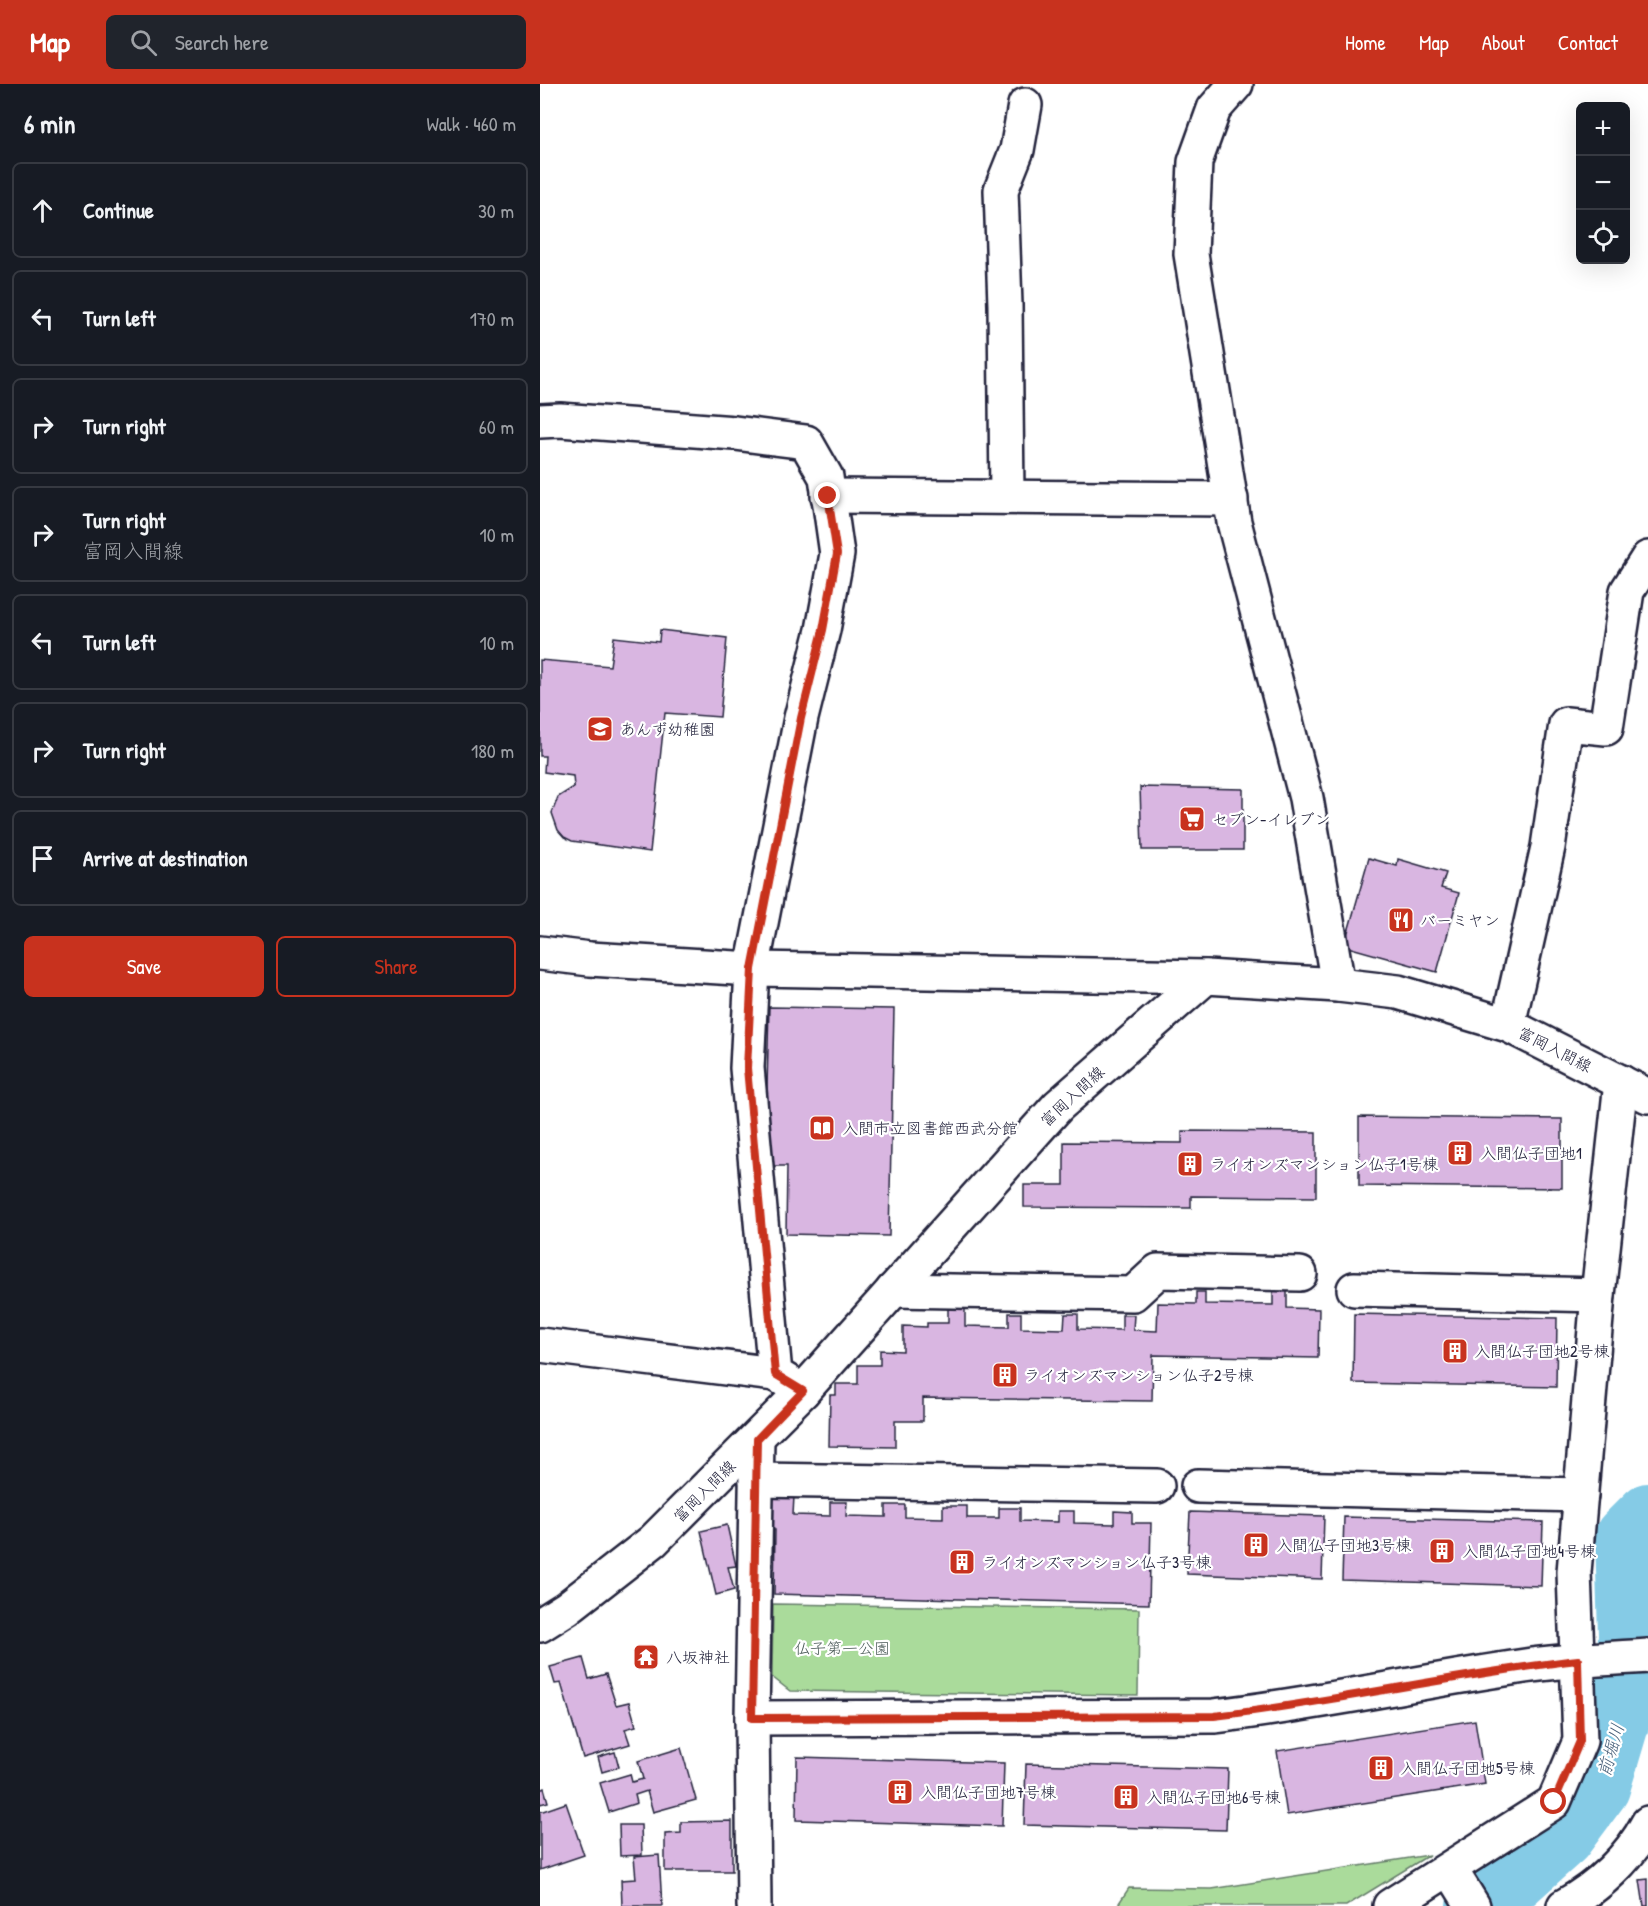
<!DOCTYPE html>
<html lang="en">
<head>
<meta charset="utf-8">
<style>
	:root { --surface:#171b24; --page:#20242c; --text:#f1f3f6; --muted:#9ea1a6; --line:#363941; --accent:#c8321e }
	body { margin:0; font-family:"Patrick Hand","Klee One",sans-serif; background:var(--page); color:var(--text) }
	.controls { position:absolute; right:18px; top:18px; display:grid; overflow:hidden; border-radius:9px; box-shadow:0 6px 24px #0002 }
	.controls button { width:54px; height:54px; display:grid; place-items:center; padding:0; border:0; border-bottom:2px solid var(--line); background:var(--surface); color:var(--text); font:30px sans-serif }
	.stop { position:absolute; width:18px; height:18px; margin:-14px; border:4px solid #c8321e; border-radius:50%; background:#fff }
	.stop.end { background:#c8321e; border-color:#fff; box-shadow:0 2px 6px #0008 }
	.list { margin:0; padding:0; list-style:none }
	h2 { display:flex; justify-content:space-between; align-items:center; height:78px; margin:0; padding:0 24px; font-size:26px }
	h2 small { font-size:20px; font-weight:400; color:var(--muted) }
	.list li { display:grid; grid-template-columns:39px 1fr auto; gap:18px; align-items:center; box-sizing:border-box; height:96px; margin:0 12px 12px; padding:0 12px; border:2px solid var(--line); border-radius:9px }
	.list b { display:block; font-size:22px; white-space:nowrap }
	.list p { margin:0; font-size:20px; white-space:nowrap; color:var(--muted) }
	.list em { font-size:20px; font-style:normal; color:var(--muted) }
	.actions { display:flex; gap:12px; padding:18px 24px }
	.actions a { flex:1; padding:14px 0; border:2px solid var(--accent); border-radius:9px; text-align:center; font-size:21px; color:var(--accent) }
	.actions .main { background:var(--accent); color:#fff }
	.icon { flex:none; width:33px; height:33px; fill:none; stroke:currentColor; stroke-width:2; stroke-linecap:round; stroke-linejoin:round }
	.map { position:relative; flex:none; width:1108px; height:1822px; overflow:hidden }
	header { display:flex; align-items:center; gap:36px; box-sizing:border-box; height:84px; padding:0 30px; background:var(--accent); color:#fff }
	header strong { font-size:28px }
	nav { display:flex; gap:33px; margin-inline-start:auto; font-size:21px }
	.search { width:420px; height:54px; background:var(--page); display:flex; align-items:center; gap:15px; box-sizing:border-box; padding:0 21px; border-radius:9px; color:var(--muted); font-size:22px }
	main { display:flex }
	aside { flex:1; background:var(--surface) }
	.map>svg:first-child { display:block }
</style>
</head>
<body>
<header>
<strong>Map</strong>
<div class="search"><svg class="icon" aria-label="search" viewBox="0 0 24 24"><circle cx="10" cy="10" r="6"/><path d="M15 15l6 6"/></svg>Search here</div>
<nav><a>Home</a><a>Map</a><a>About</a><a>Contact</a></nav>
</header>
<main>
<aside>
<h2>6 min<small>Walk · 460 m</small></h2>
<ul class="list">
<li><svg class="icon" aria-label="ahead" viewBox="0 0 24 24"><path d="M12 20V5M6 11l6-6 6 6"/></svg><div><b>Continue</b></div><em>30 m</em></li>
<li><svg class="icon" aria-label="left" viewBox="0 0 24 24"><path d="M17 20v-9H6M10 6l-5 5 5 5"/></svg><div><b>Turn left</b></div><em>170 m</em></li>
<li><svg class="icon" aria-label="right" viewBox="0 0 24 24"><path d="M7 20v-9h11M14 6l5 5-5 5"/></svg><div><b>Turn right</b></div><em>60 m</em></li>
<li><svg class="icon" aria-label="right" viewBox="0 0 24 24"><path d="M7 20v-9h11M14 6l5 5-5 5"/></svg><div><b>Turn right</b><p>富岡入間線</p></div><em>10 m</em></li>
<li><svg class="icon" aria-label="left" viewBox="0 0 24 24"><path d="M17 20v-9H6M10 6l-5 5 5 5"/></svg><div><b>Turn left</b></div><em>10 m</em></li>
<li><svg class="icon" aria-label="right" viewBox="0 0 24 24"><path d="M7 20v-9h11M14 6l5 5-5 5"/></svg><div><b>Turn right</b></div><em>180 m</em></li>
<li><svg class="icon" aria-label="arrive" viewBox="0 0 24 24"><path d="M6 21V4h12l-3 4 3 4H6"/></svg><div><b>Arrive at destination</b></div></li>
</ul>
<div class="actions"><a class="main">Save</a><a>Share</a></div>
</aside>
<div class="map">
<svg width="1108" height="1822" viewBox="0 0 1108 1822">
	<rect width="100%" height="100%" fill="#fff"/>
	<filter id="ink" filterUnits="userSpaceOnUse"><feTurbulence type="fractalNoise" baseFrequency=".0167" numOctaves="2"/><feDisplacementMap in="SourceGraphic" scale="12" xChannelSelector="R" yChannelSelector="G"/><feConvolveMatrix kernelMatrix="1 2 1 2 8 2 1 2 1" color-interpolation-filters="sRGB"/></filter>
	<g filter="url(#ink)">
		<g fill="#aadb9b" stroke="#667e6b" stroke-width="1.5">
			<polygon points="233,1520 599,1525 598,1611 250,1607 232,1593"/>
			<polygon points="889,1771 806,1822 577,1822 589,1804 672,1805"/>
		</g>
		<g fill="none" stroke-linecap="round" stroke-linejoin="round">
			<polyline stroke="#85cbe6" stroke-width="60" points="936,1822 966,1805 1023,1754 1060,1704 1085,1620 1088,1551 1085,1452 1108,1429"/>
		</g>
		<g fill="#d9b6e1" stroke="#22223b" stroke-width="1.5">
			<polygon points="120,546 187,554 180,633 125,629 110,768 32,757 24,753 18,746 12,729 18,713 34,703 33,692 4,688 5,672 0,672 0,576 70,582 74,553 119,558"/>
			<polygon points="600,703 703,705 703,766 602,766"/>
			<polygon points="829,774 857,782 858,775 906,789 901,804 919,809 897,888 804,862"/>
			<polygon points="229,923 354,925 349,1152 246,1150 247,1082 225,1082"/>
			<polygon points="819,1033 1022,1035 1022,1104 819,1102"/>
			<polygon points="642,1047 776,1048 776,1113 651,1112 651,1124 484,1123 484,1101 524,1101 524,1058 642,1059"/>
			<polygon points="733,1207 747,1207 747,1224 779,1225 778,1274 613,1271 612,1317 383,1314 383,1337 355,1337 355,1363 289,1362 290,1311 296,1311 296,1300 318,1300 318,1281 340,1281 340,1266 363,1267 363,1242 387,1243 387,1239 408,1239 408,1222 425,1222 425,1242 469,1243 469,1229 481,1229 481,1244 524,1245 525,1230 538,1230 538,1245 582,1246 582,1231 594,1231 593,1246 617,1247 618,1219 656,1220 656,1208 665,1208 665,1220 733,1221"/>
			<polygon points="814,1230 1017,1234 1016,1303 813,1299"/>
			<polygon points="228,1411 254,1412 253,1431 290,1432 290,1418 307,1418 306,1432 346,1433 346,1421 365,1421 365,1433 403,1434 403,1422 427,1422 427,1434 459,1434 459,1424 480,1424 480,1437 518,1438 518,1427 534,1427 534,1439 574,1440 574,1427 592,1428 592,1439 611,1439 609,1520 234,1510 235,1446 227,1446"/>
			<polygon points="650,1428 784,1432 782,1495 647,1490"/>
			<polygon points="804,1433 1003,1438 1001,1502 802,1496"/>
			<polygon points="187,1441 196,1482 188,1483 194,1506 176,1511 161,1447"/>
			<polygon points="43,1574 49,1595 66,1590 76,1621 89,1618 96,1642 85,1645 90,1660 43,1674 21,1599 15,1600 10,1583"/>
			<polygon points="935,1636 945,1700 747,1731 737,1667"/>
			<polygon points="141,1664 156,1716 113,1728 107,1707 95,1711 97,1719 69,1728 60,1699 90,1690 92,1698 103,1695 98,1677"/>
			<polygon points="75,1668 79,1683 62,1688 58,1673"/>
			<polygon points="257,1673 464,1679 462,1742 256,1736"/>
			<polygon points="486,1680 688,1685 686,1746 484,1741"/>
			<polygon points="4,1704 8,1718 0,1720 0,1706"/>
			<polygon points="26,1719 44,1771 0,1786 0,1728"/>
			<polygon points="192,1737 192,1787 125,1787 125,1750 141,1749 141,1738"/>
			<polygon points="79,1741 101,1741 102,1771 80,1772"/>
			<polygon points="119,1771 122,1822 82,1822 81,1796 96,1795 94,1773"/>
			<polygon points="1108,1795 1108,1822 1104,1822 1100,1796"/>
		</g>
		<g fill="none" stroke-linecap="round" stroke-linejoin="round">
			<g stroke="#22223b" stroke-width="38">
				<g id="minor">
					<polyline points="696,0 674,25 655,78 651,170 694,438 766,714 798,901"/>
					<polyline points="0,337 20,336 195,349 266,358 286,393 297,470 283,546 261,634 212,885 207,984 235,1290 263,1307"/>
					<polyline points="288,412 691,415"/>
					<polyline points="467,413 465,221 461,106 477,66 485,21"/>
					<polyline points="0,869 50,875 212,885 666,893"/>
					<polyline points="968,941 1008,763 1026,640 1066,644 1087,507 1108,474"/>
					<polyline points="814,1205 1058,1211"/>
					<polyline points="353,1206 593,1210 618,1187 760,1190"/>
					<polyline points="0,1261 235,1290"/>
					<polyline points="216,1396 617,1402"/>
					<polyline points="658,1402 1041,1411"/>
					<path d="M212,1634L674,1632C779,1620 881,1597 985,1582C1026,1576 1067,1575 1108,1572"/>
					<polyline points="910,1785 933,1822"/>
					<polyline points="214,1822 212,1634 217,1355"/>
					<polyline points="850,1822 1014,1718 1040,1657 1034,1488 1058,1211 1081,998"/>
					<path d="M1024,1822C1058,1803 1090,1774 1108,1739"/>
				</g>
			</g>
			<g stroke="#22223b" stroke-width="38">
				<polyline id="major" points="0,1541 27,1524 113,1457 263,1307 518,1022 666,893 798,901 858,908 968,941 1108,1012"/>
			</g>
			<use href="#minor" stroke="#fff" stroke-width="33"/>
			<use href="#major" stroke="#fff" stroke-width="33"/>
		</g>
	</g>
	<g fill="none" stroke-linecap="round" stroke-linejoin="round" filter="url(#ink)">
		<path stroke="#c8321e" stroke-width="8" d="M288,412L297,470L283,546L261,634L212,885L207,984L235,1290L263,1307L217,1355L212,1634L674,1632C796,1618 916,1590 1038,1576L1040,1657L1014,1718"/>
	</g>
	<defs>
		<g id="school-square" transform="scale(1.35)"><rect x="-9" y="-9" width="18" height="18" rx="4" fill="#c8321e" stroke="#fff"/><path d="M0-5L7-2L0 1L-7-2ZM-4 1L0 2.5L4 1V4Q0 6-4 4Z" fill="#fff"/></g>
		<g id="supermarket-square" transform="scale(1.35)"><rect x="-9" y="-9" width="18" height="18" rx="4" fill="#c8321e" stroke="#fff"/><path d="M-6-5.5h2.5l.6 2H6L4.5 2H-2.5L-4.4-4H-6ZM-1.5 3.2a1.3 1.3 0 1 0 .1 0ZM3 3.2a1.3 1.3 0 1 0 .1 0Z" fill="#fff"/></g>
		<g id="restaurant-square" transform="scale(1.35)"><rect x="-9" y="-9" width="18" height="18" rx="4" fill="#c8321e" stroke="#fff"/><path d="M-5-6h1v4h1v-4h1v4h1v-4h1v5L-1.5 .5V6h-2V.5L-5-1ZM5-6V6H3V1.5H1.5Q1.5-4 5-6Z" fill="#fff"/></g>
		<g id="library-square" transform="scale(1.35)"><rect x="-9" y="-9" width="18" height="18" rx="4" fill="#c8321e" stroke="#fff"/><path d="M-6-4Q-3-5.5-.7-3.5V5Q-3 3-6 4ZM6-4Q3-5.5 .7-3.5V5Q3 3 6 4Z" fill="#fff"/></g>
		<g id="building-square" transform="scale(1.35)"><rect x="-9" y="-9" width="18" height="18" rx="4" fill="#c8321e" stroke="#fff"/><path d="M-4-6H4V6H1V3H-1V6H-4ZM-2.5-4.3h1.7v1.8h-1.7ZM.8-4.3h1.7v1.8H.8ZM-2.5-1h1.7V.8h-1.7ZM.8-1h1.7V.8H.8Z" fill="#fff"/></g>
		<g id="temple-square" transform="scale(1.35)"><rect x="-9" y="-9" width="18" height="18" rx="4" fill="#c8321e" stroke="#fff"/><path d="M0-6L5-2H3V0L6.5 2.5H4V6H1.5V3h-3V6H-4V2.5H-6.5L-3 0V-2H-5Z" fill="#fff"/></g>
	</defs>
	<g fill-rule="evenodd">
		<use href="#school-square" x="60" y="645"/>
		<use href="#supermarket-square" x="652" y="735"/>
		<use href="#restaurant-square" x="861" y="836"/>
		<use href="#library-square" x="282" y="1044"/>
		<use href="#building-square" x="920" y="1069"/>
		<use href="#building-square" x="650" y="1080"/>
		<use href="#building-square" x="915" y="1267"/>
		<use href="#building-square" x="465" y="1291"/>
		<use href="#building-square" x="716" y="1461"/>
		<use href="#building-square" x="902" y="1467"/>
		<use href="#building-square" x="422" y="1478"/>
		<use href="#temple-square" x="106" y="1573"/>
		<use href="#building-square" x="841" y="1684"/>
		<use href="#building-square" x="360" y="1708"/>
		<use href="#building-square" x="586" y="1713"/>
	</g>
	<g text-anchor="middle" stroke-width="4.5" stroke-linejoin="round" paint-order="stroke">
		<g font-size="16" fill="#22223b" stroke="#fff" text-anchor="start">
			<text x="80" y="651">あんず幼稚園</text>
			<text x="672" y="741">セブン-イレブン</text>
			<text x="880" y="842">バーミヤン</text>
			<text x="302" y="1050">入間市立図書館西武分館</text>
			<text x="940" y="1075">入間仏子団地1</text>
			<text x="670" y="1086">ライオンズマンション仏子1号棟</text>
			<text x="934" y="1273">入間仏子団地2号棟</text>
			<text x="484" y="1297">ライオンズマンション仏子2号棟</text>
			<text x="736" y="1467">入間仏子団地3号棟</text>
			<text x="922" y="1473">入間仏子団地4号棟</text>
			<text x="442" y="1484">ライオンズマンション仏子3号棟</text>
			<text x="126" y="1579">八坂神社</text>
			<text x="860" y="1690">入間仏子団地5号棟</text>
			<text x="380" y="1714">入間仏子団地7号棟</text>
			<text x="606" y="1719">入間仏子団地6号棟</text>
		</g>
		<g font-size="16" fill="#22223b" stroke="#fff">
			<text transform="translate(1015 965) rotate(27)" y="6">富岡入間線</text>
			<text transform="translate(532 1012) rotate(-43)" y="6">富岡入間線</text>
			<text transform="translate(164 1407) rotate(-45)" y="6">富岡入間線</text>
		</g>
		<g font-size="16" fill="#4b5a58" stroke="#fff">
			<text x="302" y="1570">仏子第一公園</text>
		</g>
		<g font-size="18" font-style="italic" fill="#455d77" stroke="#fff">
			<text transform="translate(1071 1666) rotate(-74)" y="6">前堀川</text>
		</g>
	</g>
</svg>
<div class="controls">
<button>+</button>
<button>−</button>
<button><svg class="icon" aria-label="locate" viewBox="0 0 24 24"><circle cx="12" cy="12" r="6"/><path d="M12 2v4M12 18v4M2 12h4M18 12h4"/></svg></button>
</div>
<div class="stop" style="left:1014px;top:1718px"></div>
<div class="stop end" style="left:288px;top:412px"></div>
</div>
</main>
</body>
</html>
